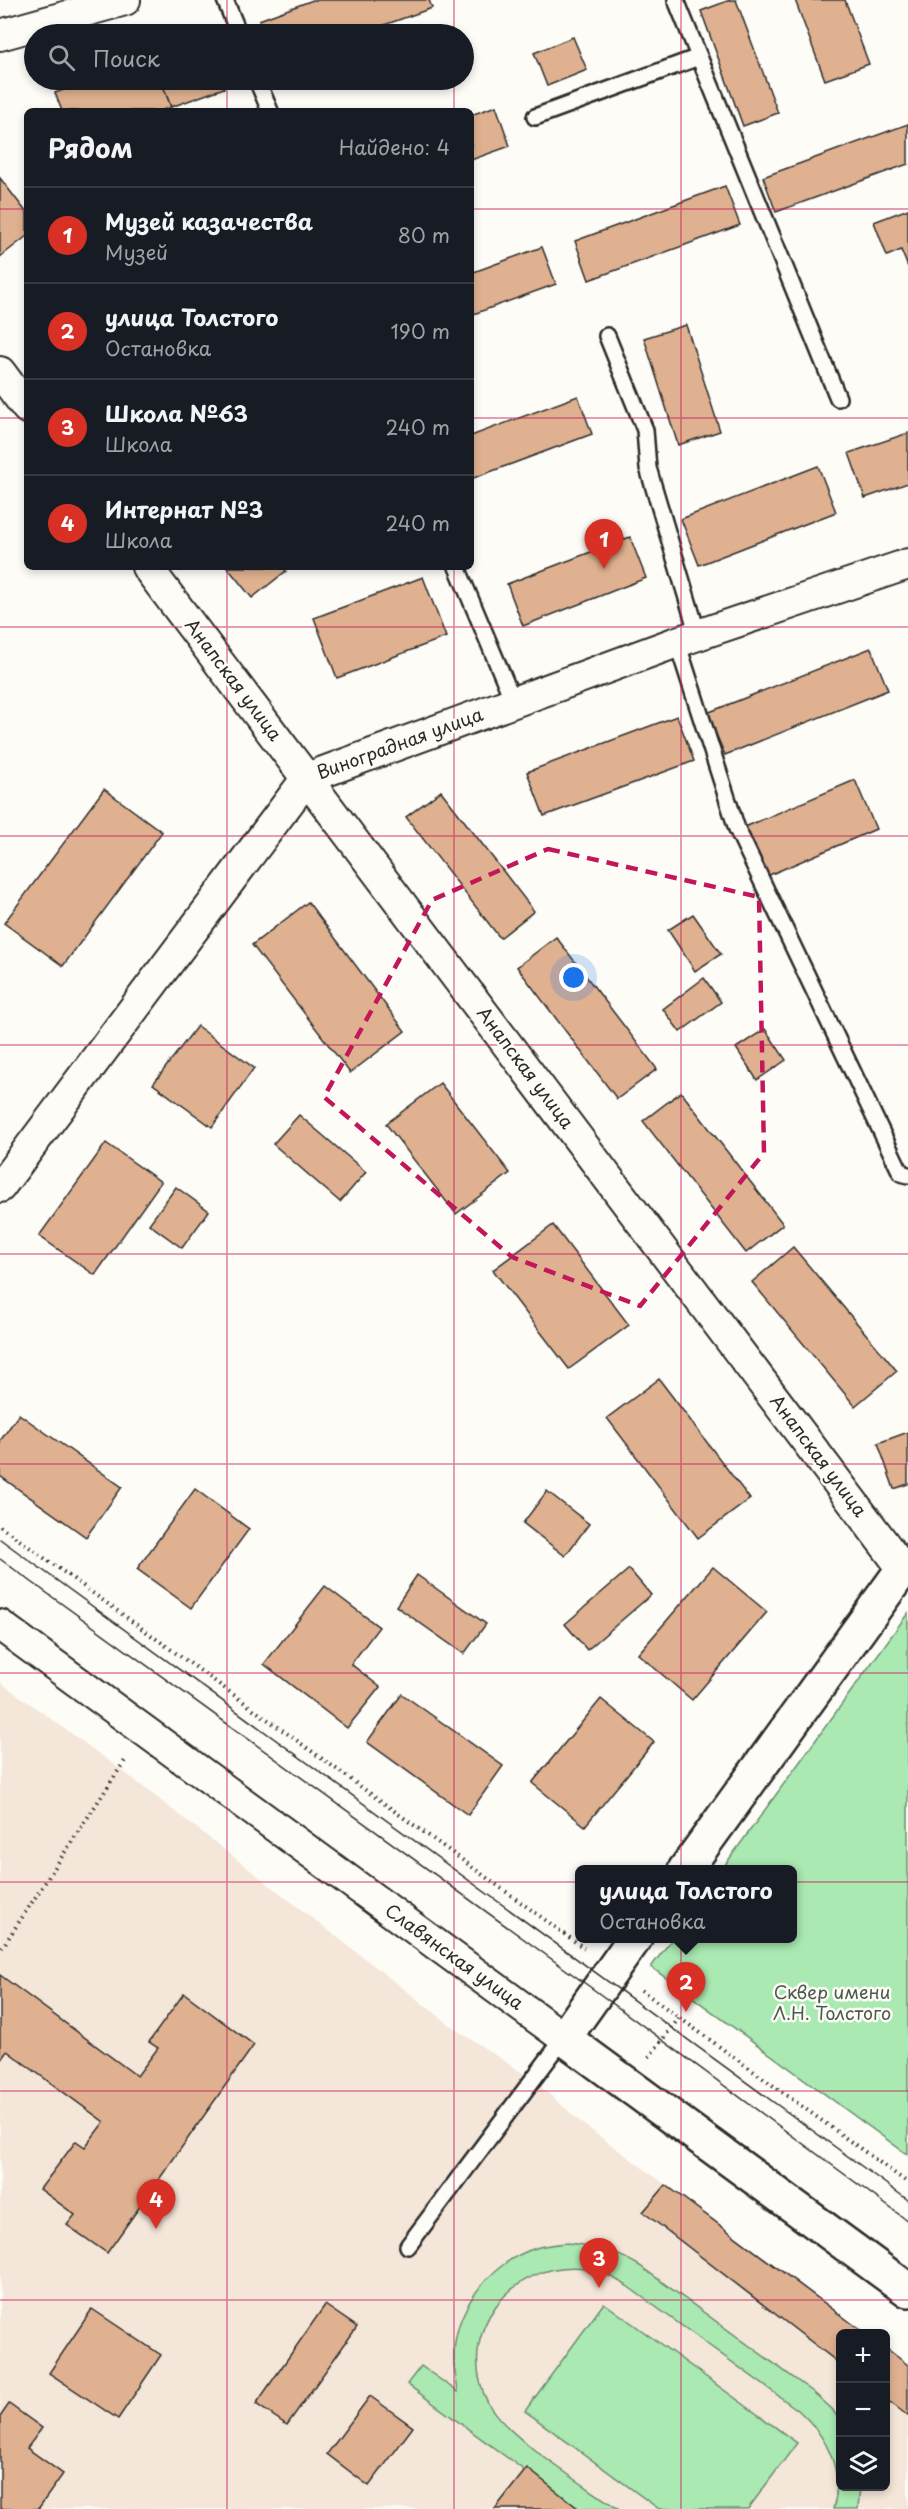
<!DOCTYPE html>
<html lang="ru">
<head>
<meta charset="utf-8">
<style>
	:root { --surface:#171b24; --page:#20242c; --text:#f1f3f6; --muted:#9ea1a6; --line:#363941; --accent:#d93025 }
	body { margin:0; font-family:"Playpen Sans",sans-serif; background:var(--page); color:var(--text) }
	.controls { position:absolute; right:18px; bottom:18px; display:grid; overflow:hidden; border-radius:9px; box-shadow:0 3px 9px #0003 }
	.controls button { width:54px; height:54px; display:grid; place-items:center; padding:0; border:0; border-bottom:2px solid var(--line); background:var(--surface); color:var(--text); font:30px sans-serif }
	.you { position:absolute; left:574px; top:978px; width:21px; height:21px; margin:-15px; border:4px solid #fff; border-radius:50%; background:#1a73e8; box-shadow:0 0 0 9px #1a73e833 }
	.badge { display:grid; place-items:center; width:39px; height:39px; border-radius:50%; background:var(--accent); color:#fff; font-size:20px; font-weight:700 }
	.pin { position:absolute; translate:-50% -50px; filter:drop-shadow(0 2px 3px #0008) }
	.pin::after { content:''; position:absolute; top:32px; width:21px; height:18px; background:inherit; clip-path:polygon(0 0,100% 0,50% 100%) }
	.popup { position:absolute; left:575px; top:1865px; width:222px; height:78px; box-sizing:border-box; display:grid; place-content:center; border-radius:9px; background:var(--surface); filter:drop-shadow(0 2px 4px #0005); font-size:20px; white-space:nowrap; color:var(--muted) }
	.popup b { font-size:22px; color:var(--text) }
	.popup::after { content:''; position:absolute; left:50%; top:100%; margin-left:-12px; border:12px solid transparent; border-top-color:var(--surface) }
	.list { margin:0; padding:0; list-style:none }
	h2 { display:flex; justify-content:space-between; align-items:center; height:78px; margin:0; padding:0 24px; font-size:26px }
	h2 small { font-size:20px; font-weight:400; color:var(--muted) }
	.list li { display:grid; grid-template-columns:39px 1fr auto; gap:18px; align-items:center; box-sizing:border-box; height:96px; padding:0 24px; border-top:2px solid var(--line) }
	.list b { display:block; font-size:22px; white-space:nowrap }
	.list p { margin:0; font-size:20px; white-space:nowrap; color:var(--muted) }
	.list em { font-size:20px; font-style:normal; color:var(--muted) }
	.icon { flex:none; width:33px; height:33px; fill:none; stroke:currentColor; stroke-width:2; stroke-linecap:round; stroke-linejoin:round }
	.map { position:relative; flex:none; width:908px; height:2509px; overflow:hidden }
	.search { position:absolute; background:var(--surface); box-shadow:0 3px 9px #0003; left:24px; top:24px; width:450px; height:66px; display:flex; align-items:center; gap:15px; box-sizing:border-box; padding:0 21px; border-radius:33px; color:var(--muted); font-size:22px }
	.panel { position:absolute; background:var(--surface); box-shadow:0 3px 9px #0003; left:24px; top:108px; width:450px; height:462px; border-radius:9px }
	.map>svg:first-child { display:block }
</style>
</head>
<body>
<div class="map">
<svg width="908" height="2509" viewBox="0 0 908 2509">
	<rect width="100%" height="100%" fill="#fdfcf7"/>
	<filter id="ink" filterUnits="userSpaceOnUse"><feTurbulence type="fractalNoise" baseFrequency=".0167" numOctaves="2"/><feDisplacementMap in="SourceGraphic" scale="12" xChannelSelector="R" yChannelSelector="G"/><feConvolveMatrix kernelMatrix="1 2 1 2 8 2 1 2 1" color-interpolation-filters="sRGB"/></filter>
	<g filter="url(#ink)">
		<polygon fill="#f4e6d8" points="0,1682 120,1769 458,2031 532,2079 584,2125 666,2185 643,2213 840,2364 840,2486 886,2486 886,2399 908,2416 908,2509 0,2509"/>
		<g fill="#aae9b1" stroke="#6a8a6e" stroke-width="1.5">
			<polygon points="908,1613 908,2155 651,1967 672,1939 792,1938 792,1870 722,1869"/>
			<path d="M566,2243C595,2245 615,2251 640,2266L813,2392L832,2409L840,2421V2486L860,2487L858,2509H833C845,2470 826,2435 798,2410L627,2286C614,2278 601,2270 586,2268C511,2259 453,2334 488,2403C507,2438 584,2484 618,2509H577L407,2384L421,2366L458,2392C457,2383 455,2374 454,2365C451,2311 489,2262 539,2247C548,2245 557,2244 566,2243Z"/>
			<polygon points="604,2303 797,2443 748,2509 659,2509 525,2411"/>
		</g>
		<g fill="#dfb190" stroke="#2b2b2b" stroke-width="1.5">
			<polygon points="313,0 429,0 432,8 359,34 264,34 259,20"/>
			<polygon points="730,0 736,0 778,113 743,126 701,11"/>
			<polygon points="795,0 845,0 869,64 825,80"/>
			<polygon points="573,37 587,70 547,86 534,53"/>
			<polygon points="91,80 161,80 171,107 160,111 62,111 55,93"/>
			<polygon points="161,80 222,80 224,88 171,107"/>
			<polygon points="496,106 510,146 471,160 471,115"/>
			<polygon points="908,124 908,164 776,212 763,177"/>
			<polygon points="0,178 27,213 27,236 0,257"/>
			<polygon points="725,186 740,225 589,280 575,241"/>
			<polygon points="908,209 908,267 901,250 887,256 874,222"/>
			<polygon points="542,247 556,284 471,315 471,273"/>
			<polygon points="686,325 720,431 678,445 644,338"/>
			<polygon points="578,396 592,434 471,479 471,436"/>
			<polygon points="908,433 908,483 865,498 849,453"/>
			<polygon points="818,466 836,512 699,565 681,519"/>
			<polygon points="630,537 646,578 523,626 507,584"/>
			<polygon points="227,567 283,567 286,571 252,598"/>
			<polygon points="423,577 446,637 337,678 314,618"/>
			<polygon points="871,648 888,690 725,755 707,713"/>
			<polygon points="677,716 694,761 544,816 527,772"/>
			<polygon points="855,780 876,829 767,876 745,827"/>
			<polygon points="104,789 162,832 63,966 4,923"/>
			<polygon points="441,791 534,911 500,938 406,817"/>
			<polygon points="308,902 405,1031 350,1073 252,945"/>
			<polygon points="693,914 721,954 695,971 668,930"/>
			<polygon points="556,937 657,1069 617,1099 517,967"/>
			<polygon points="704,978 721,1002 680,1032 663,1009"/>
			<polygon points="197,1026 254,1068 212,1127 153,1084"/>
			<polygon points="765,1029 786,1060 757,1080 736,1048"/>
			<polygon points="440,1083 510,1173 456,1214 386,1124"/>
			<polygon points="681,1092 783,1224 746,1253 643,1121"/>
			<polygon points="299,1115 366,1172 340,1202 273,1144"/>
			<polygon points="106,1143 161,1182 95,1275 39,1236"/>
			<polygon points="176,1187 209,1211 182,1248 149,1224"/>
			<polygon points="553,1225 629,1325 569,1369 493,1270"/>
			<polygon points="793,1247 897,1371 855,1406 752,1282"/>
			<polygon points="659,1379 750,1499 698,1538 607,1418"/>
			<polygon points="19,1414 122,1487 86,1537 0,1476 0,1441"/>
			<polygon points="908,1432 908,1484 894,1489 878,1443"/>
			<polygon points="195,1489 249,1529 191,1608 137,1569"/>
			<polygon points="547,1491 589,1524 565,1556 523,1523"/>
			<polygon points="713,1567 767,1612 692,1700 638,1654"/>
			<polygon points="629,1569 651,1595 587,1650 565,1624"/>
			<polygon points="417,1575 486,1624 464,1654 396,1606"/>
			<polygon points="325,1586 379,1627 351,1664 380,1687 347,1728 264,1664"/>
			<polygon points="402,1694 503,1766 468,1815 367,1742"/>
			<polygon points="601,1699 654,1742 585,1826 532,1783"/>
			<polygon points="0,1975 137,2076 158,2048 149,2042 184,1993 254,2045 107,2253 67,2225 75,2215 40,2189 76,2141 85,2147 104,2122 7,2051 0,2061"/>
			<polygon points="666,2185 866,2334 840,2334 840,2364 643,2212"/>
			<polygon points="325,2305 357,2327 287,2425 256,2404"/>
			<polygon points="92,2309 161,2355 118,2419 49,2373"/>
			<polygon points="886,2348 908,2365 908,2416 886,2399"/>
			<polygon points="370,2396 413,2427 369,2486 327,2454"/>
			<polygon points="9,2404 42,2428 27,2448 63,2474 38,2509 0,2509 0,2417"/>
			<polygon points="527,2468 579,2509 495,2509"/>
		</g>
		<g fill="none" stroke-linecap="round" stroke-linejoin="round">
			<g stroke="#2b2b2b" stroke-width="20">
				<g id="lane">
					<polyline points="225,0 239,34"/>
					<polyline points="676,0 838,398"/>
					<polyline points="257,80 270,111"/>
					<polyline points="535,117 699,57"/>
					<polyline points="607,336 645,430 648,468 698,635"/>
					<polyline points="457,567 514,703"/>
					<polyline points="677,642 737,829 901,1173 908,1175"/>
					<polyline points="408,2246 564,2038"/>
				</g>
			</g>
			<g stroke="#2b2b2b" stroke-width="34">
				<g id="street">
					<polyline points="0,35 125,0"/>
					<polyline points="0,372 27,408"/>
					<polyline points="147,567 903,1569"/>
					<polyline points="0,1187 307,778 677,642 908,564"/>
					<polyline points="0,1625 564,2038"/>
				</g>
			</g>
			<g stroke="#2b2b2b" stroke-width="38">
				<g id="secondary">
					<polyline points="685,1870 903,1569 908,1567"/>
					<polyline points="635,1938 564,2038 908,2290"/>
				</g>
			</g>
			<g stroke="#2b2b2b" stroke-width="4" stroke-dasharray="1.5 4.5" stroke-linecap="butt">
				<polyline points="0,1526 584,1948"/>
				<polyline points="2,1948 126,1759"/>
				<polyline points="641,1990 908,2183"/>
				<polyline points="649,2057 679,2018"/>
			</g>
			<use href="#lane" stroke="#fdfcf7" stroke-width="15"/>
			<use href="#street" stroke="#fdfcf7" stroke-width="30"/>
			<use href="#secondary" stroke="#fdfcf7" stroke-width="33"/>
			<g stroke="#2b2b2b" stroke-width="1.5">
				<polyline points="0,1539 908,2200"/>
				<polyline points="0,1559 597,1992 908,2221"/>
			</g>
		</g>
	</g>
	<path fill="none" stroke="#c2185b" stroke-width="4.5" stroke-dasharray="12 8" stroke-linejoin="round" d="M548,849L759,897L764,1153L640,1306L512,1257L324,1097L432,900Z"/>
	<path fill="none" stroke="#c2185b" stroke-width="1.5" stroke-opacity="0.55" d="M227,0V34M454,0V34M681,0V2509M227,80V111M454,80V111M0,209H27M471,209H908M0,418H27M471,418H908M227,567V2509M454,567V2509M0,627H908M0,836H908M0,1045H908M0,1254H908M0,1464H908M0,1673H908M0,1882H908M0,2091H908M0,2300H908"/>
	<g text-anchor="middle" stroke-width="5" stroke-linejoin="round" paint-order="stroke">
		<g font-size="18" fill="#2b2b2b" stroke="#fdfcf7">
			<text transform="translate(233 680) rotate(53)" y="6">Анапская улица</text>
			<text transform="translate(400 744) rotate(-20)" y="6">Виноградная улица</text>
			<text transform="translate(525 1068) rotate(53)" y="6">Анапская улица</text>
			<text transform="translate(818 1456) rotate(53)" y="6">Анапская улица</text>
			<text transform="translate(454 1957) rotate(36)" y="6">Славянская улица</text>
		</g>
		<g font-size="18" fill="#4b5a4c" stroke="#fdfcf7">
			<text x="832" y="1999">Сквер имени<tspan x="832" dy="21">Л.Н. Толстого</tspan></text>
		</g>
	</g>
</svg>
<div class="controls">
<button>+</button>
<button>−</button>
<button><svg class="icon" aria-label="layers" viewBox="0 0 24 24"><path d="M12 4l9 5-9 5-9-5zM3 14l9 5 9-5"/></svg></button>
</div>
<div class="you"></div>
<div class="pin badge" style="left:604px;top:569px">1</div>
<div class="pin badge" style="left:686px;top:2012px">2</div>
<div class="popup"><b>улица Толстого</b>Остановка</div>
<div class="pin badge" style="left:599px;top:2288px">3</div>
<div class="pin badge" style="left:156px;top:2229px">4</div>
<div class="search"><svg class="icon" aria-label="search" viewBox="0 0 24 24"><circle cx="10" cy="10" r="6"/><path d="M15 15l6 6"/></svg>Поиск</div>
<section class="panel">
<h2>Рядом<small>Найдено: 4</small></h2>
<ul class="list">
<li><span class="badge">1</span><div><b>Музей казачества</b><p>Музей</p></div><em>80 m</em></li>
<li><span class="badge">2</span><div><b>улица Толстого</b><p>Остановка</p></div><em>190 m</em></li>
<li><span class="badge">3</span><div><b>Школа №63</b><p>Школа</p></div><em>240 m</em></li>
<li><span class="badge">4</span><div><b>Интернат №3</b><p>Школа</p></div><em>240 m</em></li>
</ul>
</section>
</div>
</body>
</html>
